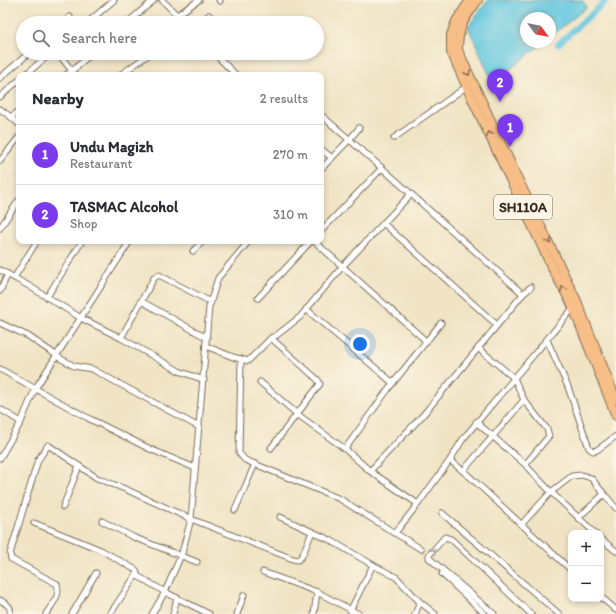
<!DOCTYPE html>
<html lang="en">
<head>
<meta charset="utf-8">
<style>
	:root { --surface:#fff; --page:#f7f7f7; --text:#2b2b33; --muted:#7c7c81; --line:#e1e1e2; --accent:#7c3aed }
	body { margin:0; font-family:Itim,sans-serif; background:var(--page); color:var(--text) }
	.controls { position:absolute; right:12px; bottom:12px; display:grid; overflow:hidden; border-radius:8px; box-shadow:0 2px 6px #0003 }
	.controls button { width:36px; height:36px; display:grid; place-items:center; padding:0; border:0; border-bottom:1px solid var(--line); background:var(--surface); color:var(--text); font:20px sans-serif }
	.compass { position:absolute; left:520px; top:12px; width:36px; height:36px; border-radius:50%; background:var(--surface); box-shadow:0 2px 6px #0003; rotate:122deg }
	.you { position:absolute; left:360px; top:344px; width:14px; height:14px; margin:-10px; border:3px solid #fff; border-radius:50%; background:#1a73e8; box-shadow:0 0 0 6px #1a73e833 }
	.badge { display:grid; place-items:center; width:26px; height:26px; border-radius:50%; background:var(--accent); color:#fff; font-size:13px; font-weight:700 }
	.pin { position:absolute; translate:-50% -33px; filter:drop-shadow(0 1px 2px #0008) }
	.pin::after { content:''; position:absolute; top:21px; width:14px; height:12px; background:inherit; clip-path:polygon(0 0,100% 0,50% 100%) }
	.list { margin:0; padding:0; list-style:none }
	h2 { display:flex; justify-content:space-between; align-items:center; height:52px; margin:0; padding:0 16px; font-size:17px }
	h2 small { font-size:13px; font-weight:400; color:var(--muted) }
	.list li { display:grid; grid-template-columns:26px 1fr auto; gap:12px; align-items:center; box-sizing:border-box; height:60px; padding:0 16px; border-top:1px solid var(--line) }
	.list b { display:block; font-size:15px; white-space:nowrap }
	.list p { margin:0; font-size:13px; white-space:nowrap; color:var(--muted) }
	.list em { font-size:13px; font-style:normal; color:var(--muted) }
	.icon { flex:none; width:22px; height:22px; fill:none; stroke:currentColor; stroke-width:2; stroke-linecap:round; stroke-linejoin:round }
	.map { position:relative; flex:none; width:616px; height:614px; overflow:hidden }
	.search { position:absolute; background:var(--surface); box-shadow:0 2px 6px #0003; left:16px; top:16px; width:308px; height:44px; display:flex; align-items:center; gap:10px; box-sizing:border-box; padding:0 14px; border-radius:22px; color:var(--muted); font-size:15px }
	.panel { position:absolute; background:var(--surface); box-shadow:0 2px 6px #0003; left:16px; top:72px; width:308px; height:172px; border-radius:8px }
	.map>svg:first-child { display:block }
</style>
</head>
<body>
<div class="map">
<svg width="616" height="614" viewBox="0 0 616 614">
	<rect width="100%" height="100%" fill="#fcf5e5"/>
	<filter id="ink" filterUnits="userSpaceOnUse"><feTurbulence type="fractalNoise" baseFrequency=".025" numOctaves="2"/><feDisplacementMap in="SourceGraphic" scale="8" xChannelSelector="R" yChannelSelector="G"/><feConvolveMatrix kernelMatrix="1 2 1 2 8 2 1 2 1" color-interpolation-filters="sRGB"/></filter>
	<filter id="wash" filterUnits="userSpaceOnUse"><feTurbulence type="fractalNoise" baseFrequency=".012" numOctaves="4" result="noise"/><feDisplacementMap in="SourceGraphic" scale="16" xChannelSelector="R" yChannelSelector="G"/><feGaussianBlur stdDeviation="0.9" result="paint"/><feColorMatrix in="noise" values="0 0 0 0 0 0 0 0 0 0 0 0 0 0 0 0 0 1.4 0 .05"/><feComposite in="paint" operator="in"/></filter>
	<g filter="url(#wash)">
		<rect width="100%" height="100%" fill="#f0e4c5"/>
		<polygon fill="#62c7e0" stroke="#4e787f" points="488,0 582,0 587,7 550,37 550,18 526,18 526,42 544,42 493,83 468,27"/>
		<g fill="none" stroke-linecap="round" stroke-linejoin="round">
			<polyline stroke="#62c7e0" stroke-width="6" points="558,44 607,0"/>
		</g>
	</g>
	<g filter="url(#ink)">
		<g fill="none" stroke-linecap="round" stroke-linejoin="round">
			<g stroke="#7a6b58" stroke-width="7">
				<g id="minor">
					<polyline points="162,0 185,23"/>
					<polyline points="219,0 220,1"/>
					<polyline points="177,15 199,0"/>
					<polyline points="63,23 70,17"/>
					<polyline points="87,23 114,0"/>
					<polyline points="127,23 154,0"/>
					<polyline points="199,23 209,15"/>
					<polyline points="58,53 72,71 66,75"/>
					<polyline points="214,53 236,75"/>
					<polyline points="25,75 51,53"/>
					<polyline points="75,75 72,71 92,53"/>
					<polyline points="120,75 151,53"/>
					<polyline points="0,78 29,53"/>
					<polyline points="0,97 19,80"/>
					<polyline points="0,109 11,117 19,111"/>
					<polyline points="321,115 382,168 523,294"/>
					<polyline points="11,117 19,124"/>
					<polyline points="394,138 466,87"/>
					<polyline points="321,149 332,158"/>
					<polyline points="0,161 19,137"/>
					<polyline points="321,169 350,139 359,128"/>
					<polyline points="383,223 497,325"/>
					<polyline points="0,228 19,200"/>
					<polyline points="321,231 382,168"/>
					<polyline points="314,241 426,341"/>
					<polyline points="193,251 203,241"/>
					<polyline points="0,270 29,286 81,318 121,338 179,371 204,380"/>
					<polyline points="14,278 37,241"/>
					<polyline points="0,291 8,274"/>
					<polyline points="47,297 82,241"/>
					<polyline points="258,298 311,241"/>
					<polyline points="141,301 207,338"/>
					<polyline points="306,309 393,383"/>
					<polyline points="0,323 28,336 56,355"/>
					<polyline points="121,338 154,278 159,275 211,302"/>
					<polyline points="271,338 318,380 320,384 297,414 345,449 370,471 418,504 450,460 463,439 574,307"/>
					<polyline points="547,340 568,387 589,448 593,451 597,450 616,436"/>
					<polyline points="206,346 233,357 248,361 271,338 277,335 300,317 342,267 411,194"/>
					<polyline points="478,348 514,378 524,400 547,429 549,436 528,461 526,465 528,468 551,492 595,533"/>
					<polyline points="56,356 74,366 92,369 199,427"/>
					<polyline points="241,359 239,453 245,460 340,499 395,533 418,504"/>
					<polyline points="0,369 88,418 150,449 195,468"/>
					<polyline points="260,382 297,414 271,448"/>
					<polyline points="0,409 21,422"/>
					<polyline points="476,422 526,465"/>
					<polyline points="345,449 389,388 441,323"/>
					<polyline points="0,458 21,422 35,389 130,241"/>
					<polyline points="450,460 469,476 571,570"/>
					<polyline points="370,471 423,415 523,294 531,287"/>
					<polyline points="463,471 524,400"/>
					<polyline points="63,507 79,466"/>
					<polyline points="235,510 255,464"/>
					<polyline points="442,513 559,614"/>
					<polyline points="280,517 330,540 373,565 351,609 351,614"/>
					<polyline points="578,518 604,494 616,508"/>
					<polyline points="102,521 133,537 197,562"/>
					<polyline points="34,523 101,550 136,570 137,572 136,575 110,614"/>
					<polyline points="521,525 551,492 572,476 582,475 591,478 604,494"/>
					<polyline points="395,533 421,549"/>
					<polyline points="601,539 616,551"/>
					<polyline points="373,565 396,577 420,602 415,614"/>
					<polyline points="263,572 317,592 359,614"/>
					<polyline points="442,574 485,614"/>
					<polyline points="136,575 165,592 209,614"/>
					<polyline points="601,597 616,610"/>
					<path d="M0,600C6,604 12,606 10,614"/>
					<polyline points="420,602 435,614"/>
					<path d="M46,614C52,604 61,596 57,584L11,559L10,554L38,460L48,445L97,478L125,489L191,519L293,559L298,560L302,556L312,532"/>
					<polyline points="72,614 96,573"/>
					<polyline points="152,614 165,592 182,553 191,519 209,307 218,278 249,241"/>
					<polyline points="173,614 177,598"/>
					<polyline points="237,614 244,595"/>
					<polyline points="314,614 317,592"/>
					<polyline points="494,614 429,558 429,555 445,537 451,539 531,614"/>
				</g>
			</g>
			<g stroke="#7a6b58" stroke-width="10">
				<g id="primary">
					<polyline points="470,0 456,21 451,35 451,52 472,99 553,270 571,303 616,416"/>
					<path d="M478,0C465,19 458,25 458,50L519,181L577,301L616,399"/>
				</g>
			</g>
			<use href="#minor" stroke="#fff" stroke-width="5"/>
			<use href="#primary" stroke="#f7be87" stroke-width="8"/>
		</g>
		<defs><path id="oneway-chevron" d="M-2-3.5L2.5 0L-2 3.5" fill="none" stroke-width="1.6" stroke-linecap="round" stroke-linejoin="round"/></defs>
		<g stroke="#906d4d">
			<use href="#oneway-chevron" transform="translate(468 73) rotate(65)"/>
			<use href="#oneway-chevron" transform="translate(489 134) rotate(-116)"/>
			<use href="#oneway-chevron" transform="translate(549 241) rotate(64)"/>
			<use href="#oneway-chevron" transform="translate(563 289) rotate(-118)"/>
		</g>
		<use stroke="#a79f9a" href="#oneway-chevron" transform="translate(433 551) rotate(-51)"/>
	</g>
	<g text-anchor="middle" stroke-width="3.5" stroke-linejoin="round" paint-order="stroke">
		<rect fill="#fcf5e5" stroke="#75675a" stroke-width="1" x="494" y="195" width="58" height="24" rx="3"/>
		<g font-size="14" font-weight="bold" fill="#3b2a1e">
			<text x="523" y="212">SH110A</text>
		</g>
	</g>
</svg>
<div class="controls">
<button>+</button>
<button>−</button>
</div>
<svg class="compass" viewBox="-18 -18 36 36"><path d="M0-13l5 13h-10z" fill="#e53935"/><path d="M0 13l5-13h-10z" fill="#7c7c81"/></svg>
<div class="you"></div>
<div class="pin badge" style="left:510px;top:147px">1</div>
<div class="pin badge" style="left:500px;top:102px">2</div>
<div class="search"><svg class="icon" aria-label="search" viewBox="0 0 24 24"><circle cx="10" cy="10" r="6"/><path d="M15 15l6 6"/></svg>Search here</div>
<section class="panel">
<h2>Nearby<small>2 results</small></h2>
<ul class="list">
<li><span class="badge">1</span><div><b>Undu Magizh</b><p>Restaurant</p></div><em>270 m</em></li>
<li><span class="badge">2</span><div><b>TASMAC Alcohol</b><p>Shop</p></div><em>310 m</em></li>
</ul>
</section>
</div>
</body>
</html>
